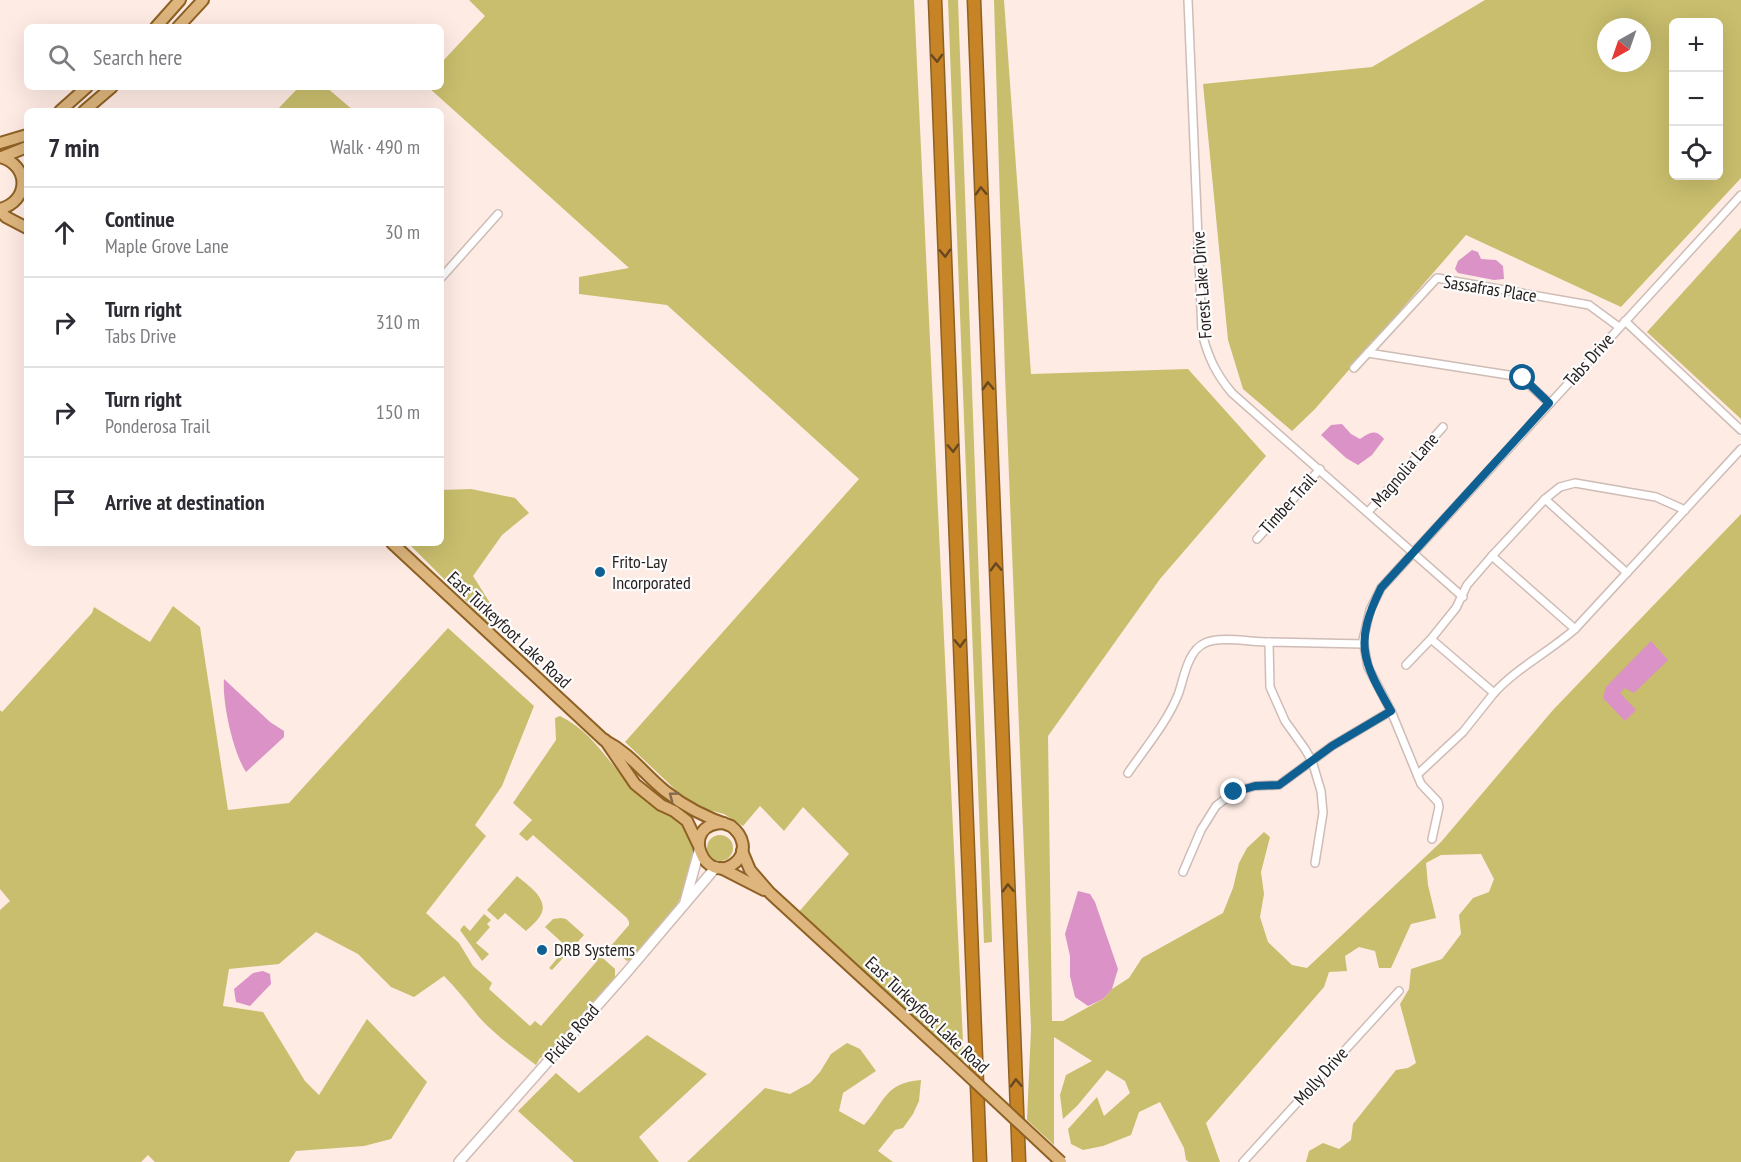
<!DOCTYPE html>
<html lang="en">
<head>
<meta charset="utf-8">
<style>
	:root { --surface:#fff; --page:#f7f7f7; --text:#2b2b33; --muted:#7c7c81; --line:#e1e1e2 }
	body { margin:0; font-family:"PT Sans Narrow",sans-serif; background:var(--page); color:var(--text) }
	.controls { position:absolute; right:18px; top:18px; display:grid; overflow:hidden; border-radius:9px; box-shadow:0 6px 24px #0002 }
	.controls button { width:54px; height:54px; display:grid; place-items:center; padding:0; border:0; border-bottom:2px solid var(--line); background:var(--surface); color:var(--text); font:30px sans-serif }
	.compass { position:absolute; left:1597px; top:18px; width:54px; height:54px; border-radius:50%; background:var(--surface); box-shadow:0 6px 24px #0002; rotate:220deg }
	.stop { position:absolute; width:18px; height:18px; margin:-14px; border:4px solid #0f6092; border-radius:50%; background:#fff }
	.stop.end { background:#0f6092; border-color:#fff; box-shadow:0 2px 6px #0008 }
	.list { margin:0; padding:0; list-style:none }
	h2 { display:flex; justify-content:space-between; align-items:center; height:78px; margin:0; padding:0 24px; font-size:26px }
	h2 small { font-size:20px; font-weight:400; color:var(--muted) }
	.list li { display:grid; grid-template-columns:39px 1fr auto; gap:18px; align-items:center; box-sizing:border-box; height:90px; padding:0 24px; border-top:2px solid var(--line) }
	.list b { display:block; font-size:22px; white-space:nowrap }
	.list p { margin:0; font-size:20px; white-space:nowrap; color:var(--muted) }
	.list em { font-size:20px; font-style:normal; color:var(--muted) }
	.icon { flex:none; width:33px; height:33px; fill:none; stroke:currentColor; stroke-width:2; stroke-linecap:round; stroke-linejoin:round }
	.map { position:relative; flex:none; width:1741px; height:1162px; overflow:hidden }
	.search { position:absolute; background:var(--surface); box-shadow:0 6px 24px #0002; left:24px; top:24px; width:420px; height:66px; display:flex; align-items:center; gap:15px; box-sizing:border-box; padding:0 21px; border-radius:9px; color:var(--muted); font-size:22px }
	.panel { position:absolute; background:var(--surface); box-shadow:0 6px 24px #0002; left:24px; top:108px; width:420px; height:438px; border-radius:9px }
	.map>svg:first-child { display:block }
</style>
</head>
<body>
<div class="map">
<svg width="1741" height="1162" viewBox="0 0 1741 1162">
	<rect width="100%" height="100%" fill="#feebe4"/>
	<g fill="#c9be6d" fill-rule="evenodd">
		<polygon points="469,0 914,0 964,1063 797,914 849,854 803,807 784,831 760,806 743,826 724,814 705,809 680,794 625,742 859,479 667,305 579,294 579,277 629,268 428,87 441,87 441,63 485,16"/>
		<polygon points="948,0 958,0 992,942 984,943"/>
		<polygon points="994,0 1004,0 1031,374 1188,369 1266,456 1160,579 1048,736 1052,1021 1063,1021 1103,999 1112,989 1129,978 1142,958 1223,913 1233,888 1239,863 1247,848 1264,832 1270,837 1261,872 1264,894 1260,917 1268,942 1292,965 1307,968 1441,842 1553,710 1741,514 1741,1162 1306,1162 1309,1151 1323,1143 1339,1149 1351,1140 1353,1124 1396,1070 1408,1068 1416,1063 1400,1004 1409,989 1411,969 1442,959 1461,934 1459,915 1473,898 1489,892 1494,879 1481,854 1441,855 1426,863 1428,885 1436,918 1411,924 1391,968 1379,968 1375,951 1359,947 1345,956 1347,971 1329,972 1324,987 1206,1123 1220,1162 1189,1162 1186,1160 1184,1148 1160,1102 1139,1112 1131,1135 1103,1146 1083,1150 1071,1144 1068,1129 1097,1097 1104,1116 1130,1093 1125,1081 1107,1070 1077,1106 1063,1119 1060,1095 1066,1075 1092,1061 1054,1037 1054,1145 1027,1120 1031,1029 1005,375"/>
		<path d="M1485,0H1741V178L1621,307L1466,235L1315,409L1292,431L1243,389L1228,340L1203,84L1372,67ZM1674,22H1718V176H1674ZM1606,27H1642V63H1606Z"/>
		<polygon points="299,87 326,87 354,111 276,111"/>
		<polygon points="1741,228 1741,419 1647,332"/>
		<polygon points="471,489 515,498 529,513 502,535 473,576 490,603 500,629 490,625 408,543 441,543 441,490"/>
		<path d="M173,606L200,627L228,810L289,803L448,628L534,706L502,786L475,825L486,836L426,913L459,943L473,966L492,983L489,989L530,1026L535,1021L541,1026L597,961L594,957V953H597L615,969V978L548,1055L540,1058L536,1065C516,1050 495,1035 478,1016C467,1002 457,989 444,976L414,997L391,987L358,954L316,932L279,964L229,969L223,1006L263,1012L305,1081L319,1095L367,1019L427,1082L391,1139L364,1146L296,1151L289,1162H155L148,1155L141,1162H0V910L10,901L0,889V710L2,712L92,613L94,607L150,642Z"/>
		<path d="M560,716C592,731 607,761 631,786C638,794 650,804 659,809C667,814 677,818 682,824C707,850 685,893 669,918C659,933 644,946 632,959L627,961L610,947L629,925V922L627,918L533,835L527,841L519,834L532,820L513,803L556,740L555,718Z"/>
		<circle cx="720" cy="848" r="13"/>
		<path d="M517,876C526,884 547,897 542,912C540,919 531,926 526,931L505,913L498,920L487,910Z"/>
		<polygon points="484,914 491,920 487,924 490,927 476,943 489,954 482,961 460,930 464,925 470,931"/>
		<polygon points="561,918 566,919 584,935 552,970 549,968 567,947 545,927 553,919"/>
		<polygon points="647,1035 707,1074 639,1137 659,1162 574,1162 518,1111 556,1073 579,1093"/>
		<path d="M847,1043L860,1049L876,1071L843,1093L839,1111L864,1125C886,1101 884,1083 921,1080L919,1101L913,1114L903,1128L895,1130L878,1151L893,1162H687L765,1088L790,1094L810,1083L820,1072L831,1054Z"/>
	</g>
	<g fill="#da92c7">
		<polygon points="1472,250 1478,252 1481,259 1496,260 1503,266 1504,279 1494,280 1458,273 1455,269 1458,261"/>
		<path d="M1342,424L1351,434L1360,439C1369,433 1375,428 1384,439L1372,455L1358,465L1346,458L1321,435L1331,425Z"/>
		<polygon points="1651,641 1668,660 1634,693 1625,688 1620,693 1636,710 1625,721 1603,698 1606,687"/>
		<path d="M224,679L270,722L284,731V737L246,772C233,752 222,702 224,679Z"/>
		<polygon points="1078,891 1090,894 1095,902 1118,969 1112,989 1103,999 1088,1006 1075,997 1070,976 1070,956 1065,934"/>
		<polygon points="263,971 270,974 271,984 250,1006 236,1002 234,989 253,973"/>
	</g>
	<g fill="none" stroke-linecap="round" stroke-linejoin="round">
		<g stroke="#cfbcb6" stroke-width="10">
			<g id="street">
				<path d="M1188,0L1202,333C1208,357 1216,374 1232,393L1463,597"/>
				<polyline points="441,278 498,214"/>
				<polyline points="1625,321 1741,430"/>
				<polyline points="1368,353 1521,377 1549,403"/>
				<polyline points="1354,368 1437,278 1589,305 1619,327"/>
				<polyline points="1545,499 1560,487 1575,483 1656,497 1685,510"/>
				<polyline points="1368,512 1443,427"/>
				<polyline points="1257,539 1320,469"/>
				<polyline points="1492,556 1545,499 1627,573"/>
				<polyline points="1575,629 1741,449"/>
				<path d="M1431,639L1456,608L1467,585L1492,556L1575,629C1549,652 1518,667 1494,693"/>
				<polyline points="1406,665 1431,639 1494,693 1463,732 1418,774"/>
				<path d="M1128,773C1145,748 1166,724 1178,695C1184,679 1187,651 1205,643C1220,636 1251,642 1269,642"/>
				<polyline points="1432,839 1439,807 1438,802 1421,784 1391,711 1368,667 1363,640 1370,610 1381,588 1741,195"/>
				<polyline points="1315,863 1323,813 1321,791 1312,761 1305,749 1285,721 1270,687 1269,642 1364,644"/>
				<polyline points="1183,872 1201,830 1216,806 1234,792 1255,786 1279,785 1332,746 1391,711"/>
				<polyline points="1243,1162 1399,991"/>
			</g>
		</g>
		<g stroke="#cfbcb6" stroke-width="12">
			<g id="secondary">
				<polyline points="685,902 699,851"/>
				<polyline points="459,1162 627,972 716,867"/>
			</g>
		</g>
		<g stroke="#8e6123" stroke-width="14">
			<g id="primary">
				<polyline points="156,27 180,0"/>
				<polyline points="178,27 203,0"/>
				<polyline points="60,111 87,87"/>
				<polyline points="84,111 112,87"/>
				<polyline points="0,143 27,135"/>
				<path d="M0,157C30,165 30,201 0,209"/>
				<polyline points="2,157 27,147"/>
				<polyline points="0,211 6,217 27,228"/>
				<path d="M392,543L604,740C631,754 643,773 665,791C685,807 707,818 731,826C743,835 748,851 736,862C705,889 677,823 724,823"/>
				<polyline points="605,740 635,784 661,805 674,811 687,821 698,844"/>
				<polyline points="742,851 750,870 770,893 940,1049"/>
				<polyline points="721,868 764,890"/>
			</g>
		</g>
		<g stroke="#8e6123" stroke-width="15">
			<g id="highway">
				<polyline points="935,0 980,1162"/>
				<polyline points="974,0 1019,1162"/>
			</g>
		</g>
		<use href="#street" stroke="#fff" stroke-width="7"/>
		<use href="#secondary" stroke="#fff" stroke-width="9"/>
		<use href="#primary" stroke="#ddb57d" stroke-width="10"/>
		<use href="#highway" stroke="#c68426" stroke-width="12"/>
		<g stroke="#8e6123" stroke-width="14" stroke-linecap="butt">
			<polyline id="primary-bridge" points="940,1049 1061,1162"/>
		</g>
		<use href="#primary-bridge" stroke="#ddb57d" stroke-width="10"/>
	</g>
	<defs><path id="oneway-chevron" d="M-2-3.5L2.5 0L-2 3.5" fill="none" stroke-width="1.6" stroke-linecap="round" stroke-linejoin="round" transform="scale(1.5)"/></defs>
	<g stroke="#674821">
		<use href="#oneway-chevron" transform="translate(937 58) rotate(88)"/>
		<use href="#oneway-chevron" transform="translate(981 191) rotate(-92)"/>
		<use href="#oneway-chevron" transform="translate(945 253) rotate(88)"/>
		<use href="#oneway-chevron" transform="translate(988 386) rotate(-92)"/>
		<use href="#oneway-chevron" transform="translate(953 448) rotate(88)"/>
		<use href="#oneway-chevron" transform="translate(996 567) rotate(-92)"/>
		<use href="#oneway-chevron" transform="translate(960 643) rotate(88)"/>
		<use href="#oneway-chevron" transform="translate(1008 888) rotate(-92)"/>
		<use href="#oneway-chevron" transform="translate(1016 1083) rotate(-92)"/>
	</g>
	<use stroke="#826a4e" href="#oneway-chevron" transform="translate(673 796) rotate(-143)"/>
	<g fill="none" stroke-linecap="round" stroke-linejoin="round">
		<path stroke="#0f6092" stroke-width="8" d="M1234,792L1255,786L1279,785L1332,746L1391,711C1362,660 1354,643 1381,588L1549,403L1523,378"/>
	</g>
	<g fill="#0f6092" stroke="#fcfcfc" stroke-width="2">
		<circle cx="600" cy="572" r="6"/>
		<circle cx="542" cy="950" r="6"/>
	</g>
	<g text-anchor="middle" stroke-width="4.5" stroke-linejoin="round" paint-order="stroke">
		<g font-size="18" fill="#27201e" stroke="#fcfcfc">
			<text transform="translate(1202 285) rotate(-94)" y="6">Forest Lake Drive</text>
			<text transform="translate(1490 289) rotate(9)" y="6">Sassafras Place</text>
			<text transform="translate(1589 360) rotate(-48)" y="6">Tabs Drive</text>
			<text transform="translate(1405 470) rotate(-49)" y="6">Magnolia Lane</text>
			<text transform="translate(1288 504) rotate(-48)" y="6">Timber Trail</text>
			<text transform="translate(509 630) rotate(43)" y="6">East Turkeyfoot Lake Road</text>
			<text transform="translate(927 1015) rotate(43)" y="6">East Turkeyfoot Lake Road</text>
			<text transform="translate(572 1034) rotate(-49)" y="6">Pickle Road</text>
			<text transform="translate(1321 1076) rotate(-48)" y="6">Molly Drive</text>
		</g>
		<g font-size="18" fill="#27201e" stroke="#fcfcfc" text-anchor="start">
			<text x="612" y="568">Frito-Lay<tspan x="612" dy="21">Incorporated</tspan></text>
			<text x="554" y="956">DRB Systems</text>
		</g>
	</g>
</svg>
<div class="controls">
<button>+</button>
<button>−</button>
<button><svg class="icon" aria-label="locate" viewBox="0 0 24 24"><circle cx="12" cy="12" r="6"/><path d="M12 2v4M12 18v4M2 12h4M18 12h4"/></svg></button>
</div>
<svg class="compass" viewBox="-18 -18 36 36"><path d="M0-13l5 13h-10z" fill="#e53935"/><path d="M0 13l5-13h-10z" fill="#7c7c81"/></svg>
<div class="stop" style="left:1523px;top:378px"></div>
<div class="stop end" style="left:1234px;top:792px"></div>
<div class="search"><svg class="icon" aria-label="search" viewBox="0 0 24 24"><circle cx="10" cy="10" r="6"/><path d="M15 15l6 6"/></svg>Search here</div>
<section class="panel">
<h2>7 min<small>Walk · 490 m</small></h2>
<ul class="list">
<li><svg class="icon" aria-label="ahead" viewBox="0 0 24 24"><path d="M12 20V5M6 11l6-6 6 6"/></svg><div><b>Continue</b><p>Maple Grove Lane</p></div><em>30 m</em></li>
<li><svg class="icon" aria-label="right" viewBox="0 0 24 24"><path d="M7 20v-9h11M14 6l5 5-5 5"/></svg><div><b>Turn right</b><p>Tabs Drive</p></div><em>310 m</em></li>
<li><svg class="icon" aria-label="right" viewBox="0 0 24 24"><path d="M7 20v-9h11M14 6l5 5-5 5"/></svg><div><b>Turn right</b><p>Ponderosa Trail</p></div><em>150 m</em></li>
<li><svg class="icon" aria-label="arrive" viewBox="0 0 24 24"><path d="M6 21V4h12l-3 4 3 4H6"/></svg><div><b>Arrive at destination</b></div></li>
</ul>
</section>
</div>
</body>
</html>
